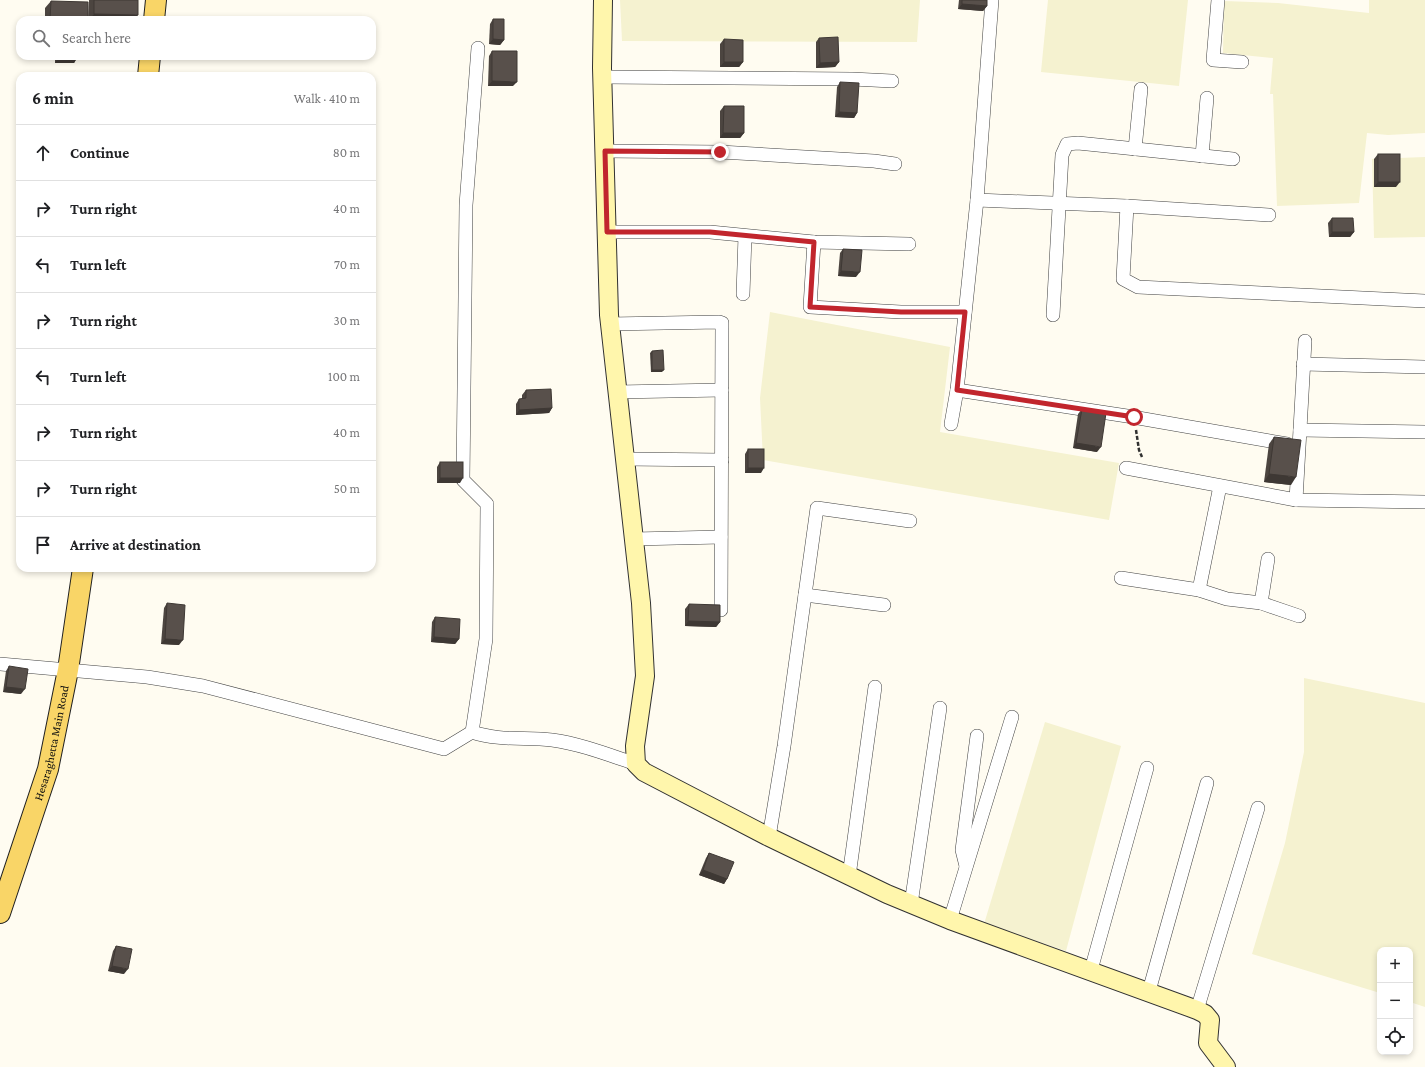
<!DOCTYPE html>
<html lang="en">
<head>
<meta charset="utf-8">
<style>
	:root { --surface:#fff; --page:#f2f2f2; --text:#202124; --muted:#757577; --line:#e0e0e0 }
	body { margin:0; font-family:"Crimson Pro",serif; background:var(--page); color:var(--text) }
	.controls { position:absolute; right:12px; bottom:12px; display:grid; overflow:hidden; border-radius:8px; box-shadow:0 2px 6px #0003 }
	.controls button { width:36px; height:36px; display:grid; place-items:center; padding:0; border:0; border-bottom:1px solid var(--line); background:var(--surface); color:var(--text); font:20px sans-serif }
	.stop { position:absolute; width:12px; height:12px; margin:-9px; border:3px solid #c1252d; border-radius:50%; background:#fff }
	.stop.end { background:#c1252d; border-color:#fff; box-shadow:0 1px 4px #0008 }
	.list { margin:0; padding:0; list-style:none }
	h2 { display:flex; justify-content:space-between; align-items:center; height:52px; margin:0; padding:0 16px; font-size:17px }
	h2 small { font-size:13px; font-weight:400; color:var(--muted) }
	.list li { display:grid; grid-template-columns:26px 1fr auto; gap:12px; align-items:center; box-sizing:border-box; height:56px; padding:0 16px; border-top:1px solid var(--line) }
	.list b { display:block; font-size:15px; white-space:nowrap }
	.list em { font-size:13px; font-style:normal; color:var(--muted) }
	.icon { flex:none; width:22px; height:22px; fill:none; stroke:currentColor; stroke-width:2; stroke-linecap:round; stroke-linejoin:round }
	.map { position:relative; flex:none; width:1425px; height:1067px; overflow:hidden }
	.search { position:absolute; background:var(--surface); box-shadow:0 2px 6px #0003; left:16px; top:16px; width:360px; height:44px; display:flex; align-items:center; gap:10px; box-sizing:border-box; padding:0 14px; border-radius:12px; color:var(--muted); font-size:15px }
	.panel { position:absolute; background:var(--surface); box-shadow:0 2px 6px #0003; left:16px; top:72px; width:360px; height:500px; border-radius:12px }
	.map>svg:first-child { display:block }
</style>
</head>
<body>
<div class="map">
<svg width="1425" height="1067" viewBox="0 0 1425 1067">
	<rect width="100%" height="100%" fill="#fffcf1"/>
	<g fill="#f5f2d0">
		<polygon points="620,0 920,0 917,42 622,41"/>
		<polygon points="1048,0 1188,0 1179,86 1041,72"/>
		<polygon points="1369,0 1425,0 1425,133 1388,135 1367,133 1359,203 1277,206 1273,94 1270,94 1273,58 1223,53 1224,1 1278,3 1369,13"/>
		<polygon points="1425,157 1425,237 1374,238 1372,159"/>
		<polygon points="770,312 950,347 940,432 1119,463 1109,520 763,460 760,398"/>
		<polygon points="1304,678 1425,703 1425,1007 1410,1002 1410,950 1380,950 1380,993 1252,954 1285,843 1304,752"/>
		<polygon points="1045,722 1121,746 1066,951 984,924"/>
	</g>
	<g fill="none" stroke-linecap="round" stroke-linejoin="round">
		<g stroke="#424242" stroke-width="14">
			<g id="street">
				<polyline points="1218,0 1213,60 1242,62"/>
				<polyline points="603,77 852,79 892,81"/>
				<polyline points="1135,149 1141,89"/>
				<polyline points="605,151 720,152 874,161 895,164"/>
				<polyline points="1202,156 1207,98"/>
				<polyline points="977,200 1127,206 1269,215"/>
				<polyline points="1127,206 1123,279 1138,287 1425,301"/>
				<polyline points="607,232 710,232 814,242 909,244"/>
				<polyline points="814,242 810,307 901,312 965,312"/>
				<polyline points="743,294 745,236"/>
				<polyline points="1053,315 1062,155 1067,144 1078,143 1233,159"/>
				<polyline points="610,324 719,322 722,323 721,610"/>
				<polyline points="1303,364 1425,367"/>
				<polyline points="957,390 1127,416 1287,444"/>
				<polyline points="617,392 722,390"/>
				<polyline points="951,424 957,390 977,200 992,0"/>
				<polyline points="1300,430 1425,432"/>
				<polyline points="625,459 722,460"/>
				<polyline points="1126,468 1296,500 1425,502"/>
				<polyline points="1296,500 1305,341"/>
				<polyline points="634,539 721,537"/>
				<polyline points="1121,578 1199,590 1227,599 1261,603 1299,616"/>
				<polyline points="1199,590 1220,486"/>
				<polyline points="805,595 884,605"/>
				<polyline points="1261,603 1268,559"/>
				<path d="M0,664L147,677L203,686L444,749L472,732C499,741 525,737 552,740C581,744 609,755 636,764"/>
				<polyline points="472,732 486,639 487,504 463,480 466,205 478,48"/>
				<polyline points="769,837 784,746 817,508 910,521"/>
				<polyline points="966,866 962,850 977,736"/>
				<polyline points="849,876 875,687"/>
				<polyline points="911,904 940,708"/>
				<polyline points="950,920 1012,717"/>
				<polyline points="1091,970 1147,768"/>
				<polyline points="1149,991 1207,783"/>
				<polyline points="1197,1010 1258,808"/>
			</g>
		</g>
		<g stroke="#313131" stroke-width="20">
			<polyline id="secondary" points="603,0 602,68 609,315 641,603 645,676 635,746 636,764 644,772 769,837 887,894 950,920 1197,1010 1205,1014 1210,1020 1208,1043 1226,1067"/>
		</g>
		<g stroke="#202020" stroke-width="22">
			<g id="primary">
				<polyline points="154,20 156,0"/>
				<polyline points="148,76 150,56"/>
				<path id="s1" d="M0,913L48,769L68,670L83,568"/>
			</g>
		</g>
		<polyline stroke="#313131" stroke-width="2.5" stroke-dasharray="4 2" stroke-linecap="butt" points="1136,430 1139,450 1142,457"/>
		<use href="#street" stroke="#fff" stroke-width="13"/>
		<use href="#secondary" stroke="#fff6ac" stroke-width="18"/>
		<use href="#primary" stroke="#f9d567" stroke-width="20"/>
	</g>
	<g fill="#4c4540">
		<polygon points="89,0 138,0 134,20 88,20"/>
		<polygon points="959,0 987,0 987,6 983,11 958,9"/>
		<polygon points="51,1 88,20 45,20 45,8"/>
		<polygon points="493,19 504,40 500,45 489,44 490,24"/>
		<polygon points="819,38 839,62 835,67 816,68 816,42"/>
		<polygon points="724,39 743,62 739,67 720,67 720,44"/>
		<polygon points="492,51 513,86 488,86 489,56"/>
		<polygon points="55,56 77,56 77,58 74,63 55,63"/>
		<polygon points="840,82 857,113 854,118 835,117 837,87"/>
		<polygon points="724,106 744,133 740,138 720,138 720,111"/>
		<polygon points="1378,154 1396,187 1374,187 1374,159"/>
		<polygon points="1332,218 1354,232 1350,237 1329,237 1328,223"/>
		<polygon points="843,249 856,277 838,276 840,253"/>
		<polygon points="652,351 662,372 651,372 650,353"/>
		<polygon points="526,390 552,408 549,413 516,415 516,404 519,399 522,399 522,395"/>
		<polygon points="1082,409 1097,452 1073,448 1078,414"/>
		<polygon points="1274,437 1291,485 1264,482 1269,444"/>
		<polygon points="748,449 761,473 745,473 745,454"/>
		<polygon points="440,462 460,483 437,483 437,467"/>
		<polygon points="167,603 179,645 161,644 164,608"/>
		<polygon points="689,604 720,622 716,627 685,626 685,609"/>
		<polygon points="435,617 459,639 455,644 431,642 432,622"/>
		<polygon points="9,666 21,694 3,692 6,671"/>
		<polygon points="709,853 727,879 724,884 699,875 706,858"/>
		<polygon points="116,946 124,974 108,971 113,951"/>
	</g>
	<g fill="#3e3834">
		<polygon points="962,4 987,6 983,11 958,9"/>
		<polygon points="94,14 138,15 134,20 95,20 95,18 94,20 89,20"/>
		<polygon points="493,39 504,40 500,45 489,44"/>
		<polygon points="58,58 77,58 74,63 55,63"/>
		<polygon points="724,62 743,62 739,67 720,67"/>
		<polygon points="839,62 835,67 816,68 820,63"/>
		<polygon points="492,81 517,82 513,86 488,86"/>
		<polygon points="839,112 857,113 854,118 835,117"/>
		<polygon points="723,133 744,133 740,138 720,138"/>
		<polygon points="1378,182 1400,182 1396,187 1374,187"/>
		<polygon points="1332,232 1354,232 1350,237 1329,237"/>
		<polygon points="841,271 860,272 856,277 838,276"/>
		<polygon points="652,370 664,370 662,372 651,372"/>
		<polygon points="552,408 549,413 516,415 519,410"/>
		<polygon points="1076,443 1101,447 1097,452 1073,448"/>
		<polygon points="748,468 764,468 761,473 745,473"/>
		<polygon points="1269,474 1296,477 1291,485 1264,482"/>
		<polygon points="440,478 463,478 460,483 437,483"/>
		<polygon points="688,621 720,622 716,627 685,626"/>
		<polygon points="434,637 459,639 455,644 431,642"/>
		<polygon points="165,639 183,640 179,645 161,644"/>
		<polygon points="6,687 25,689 21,694 3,692"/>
		<polygon points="703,870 727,879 724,884 699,875"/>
		<polygon points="112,966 128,969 124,974 108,971"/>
	</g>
	<g fill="#58504b" stroke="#3e3834">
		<polygon points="94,0 138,0 138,15 94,14"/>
		<polygon points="962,0 987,0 987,6 962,4"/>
		<polygon points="51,1 88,2 88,20 50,20"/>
		<rect x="95" y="18" width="26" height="2"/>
		<polygon points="493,19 504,19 504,40 493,39"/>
		<polygon points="838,37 839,62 820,63 819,38"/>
		<polygon points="724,39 743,40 743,62 724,62"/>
		<polygon points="492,51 517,51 517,82 492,81"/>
		<rect x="58" y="56" width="19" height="2"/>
		<polygon points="840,82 859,83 857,113 839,112"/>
		<polygon points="724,106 744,106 744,133 723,133"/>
		<rect x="1378" y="154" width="22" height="28"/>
		<polygon points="1332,218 1353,218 1354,232 1332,232"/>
		<polygon points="843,249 862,250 860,272 841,271"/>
		<polygon points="663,350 664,370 652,370 652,351"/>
		<polygon points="551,389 552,408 519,410 519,399 526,398 526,390"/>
		<polygon points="1082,409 1106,413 1101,447 1076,443"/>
		<polygon points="1274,437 1301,440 1296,477 1269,474"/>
		<rect x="748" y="449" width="16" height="19"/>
		<rect x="440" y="462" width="23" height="16"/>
		<polygon points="167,603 185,605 183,640 165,639"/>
		<polygon points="689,604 720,605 720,622 688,621"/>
		<polygon points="435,617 460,619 459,639 434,637"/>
		<polygon points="9,666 28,669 25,689 6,687"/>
		<polygon points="709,853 734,862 727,879 703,870"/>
		<polygon points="116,946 132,949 128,969 112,966"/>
	</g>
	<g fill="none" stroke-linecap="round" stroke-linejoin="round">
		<polyline stroke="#c1252d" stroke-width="5" points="720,152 605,151 607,232 710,232 814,242 810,307 901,312 965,312 957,390 1134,417"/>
	</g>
	<g text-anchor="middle" stroke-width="4" stroke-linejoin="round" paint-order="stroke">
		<g font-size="12" fill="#0f0f0f" stroke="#fff">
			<text dy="4" stroke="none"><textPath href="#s1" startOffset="178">Hesaraghetta Main Road</textPath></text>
		</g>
	</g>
</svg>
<div class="controls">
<button>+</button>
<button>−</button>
<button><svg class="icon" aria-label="locate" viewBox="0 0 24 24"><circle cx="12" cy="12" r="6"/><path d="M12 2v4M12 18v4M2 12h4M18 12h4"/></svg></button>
</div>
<div class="stop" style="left:1134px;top:417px"></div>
<div class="stop end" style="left:720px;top:152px"></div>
<div class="search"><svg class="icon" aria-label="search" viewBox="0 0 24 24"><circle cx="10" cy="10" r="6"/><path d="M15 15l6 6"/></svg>Search here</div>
<section class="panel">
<h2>6 min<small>Walk · 410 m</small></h2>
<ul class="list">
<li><svg class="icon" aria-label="ahead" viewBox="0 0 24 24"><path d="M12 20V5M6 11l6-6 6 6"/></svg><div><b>Continue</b></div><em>80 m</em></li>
<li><svg class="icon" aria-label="right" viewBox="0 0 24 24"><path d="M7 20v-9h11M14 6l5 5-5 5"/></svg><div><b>Turn right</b></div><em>40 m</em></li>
<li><svg class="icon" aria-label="left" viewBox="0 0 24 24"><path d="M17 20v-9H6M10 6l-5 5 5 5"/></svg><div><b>Turn left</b></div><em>70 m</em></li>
<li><svg class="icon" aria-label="right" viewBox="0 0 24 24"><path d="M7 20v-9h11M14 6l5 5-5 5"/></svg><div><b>Turn right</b></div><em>30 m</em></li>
<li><svg class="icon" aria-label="left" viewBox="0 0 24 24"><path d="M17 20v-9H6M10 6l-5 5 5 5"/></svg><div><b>Turn left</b></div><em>100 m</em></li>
<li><svg class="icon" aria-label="right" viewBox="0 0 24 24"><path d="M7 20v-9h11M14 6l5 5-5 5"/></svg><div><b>Turn right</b></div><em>40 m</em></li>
<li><svg class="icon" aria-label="right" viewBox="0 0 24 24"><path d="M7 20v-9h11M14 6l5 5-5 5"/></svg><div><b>Turn right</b></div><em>50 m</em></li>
<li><svg class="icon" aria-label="arrive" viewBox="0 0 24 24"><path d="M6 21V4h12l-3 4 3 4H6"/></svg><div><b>Arrive at destination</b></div></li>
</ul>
</section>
</div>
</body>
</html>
